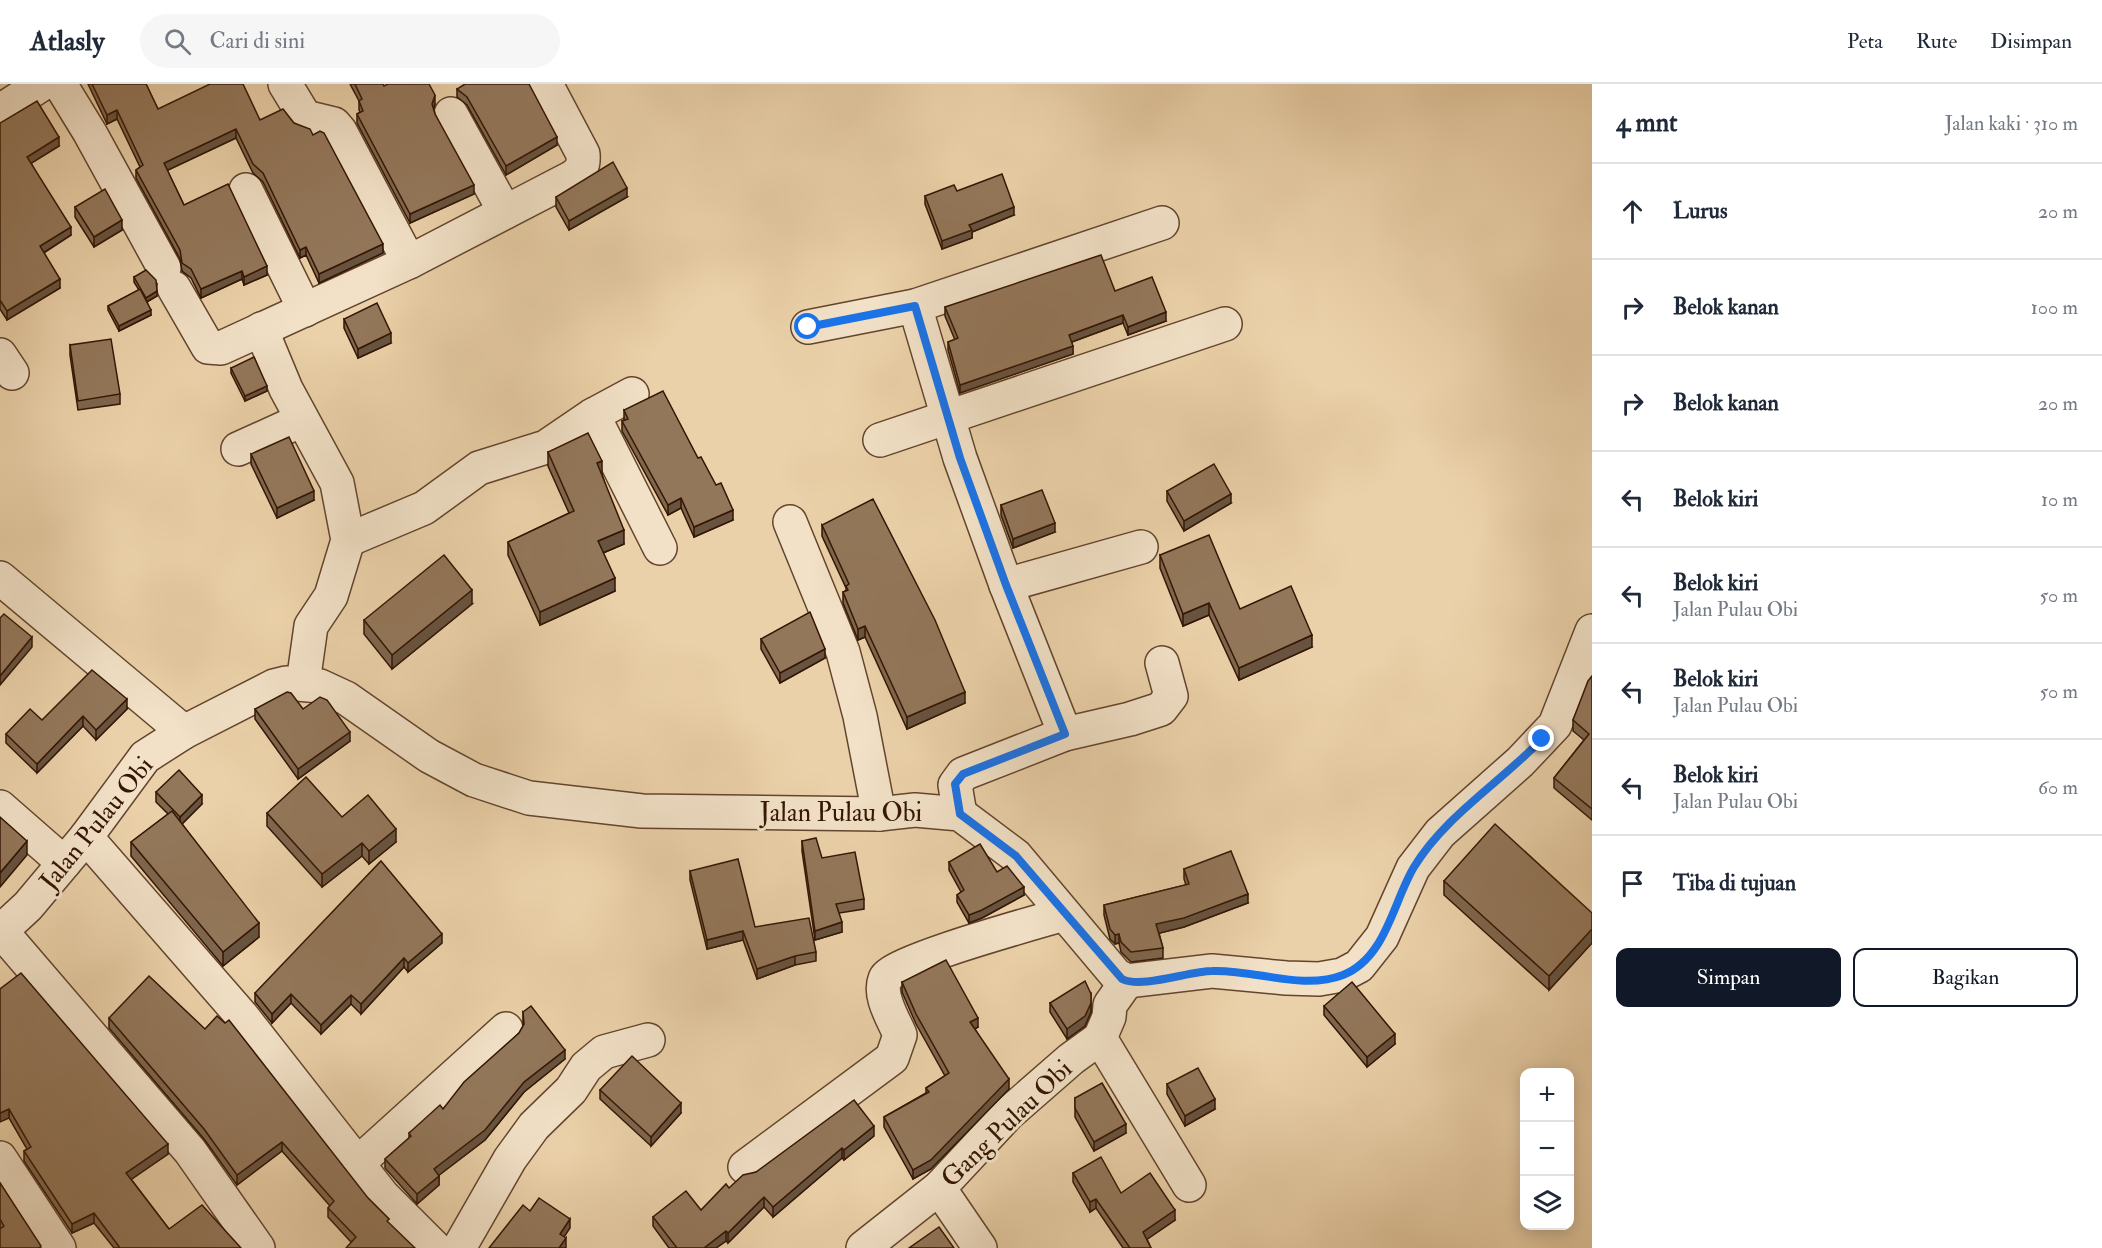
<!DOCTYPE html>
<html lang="id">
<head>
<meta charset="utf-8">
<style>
	:root { --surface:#fff; --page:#f6f6f7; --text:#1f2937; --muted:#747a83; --line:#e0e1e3; --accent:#111827 }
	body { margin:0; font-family:"IM FELL Double Pica",serif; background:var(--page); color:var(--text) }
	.controls { position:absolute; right:18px; bottom:18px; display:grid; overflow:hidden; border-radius:12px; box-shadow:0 3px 15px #0003 }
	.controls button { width:54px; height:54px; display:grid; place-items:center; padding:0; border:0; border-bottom:2px solid var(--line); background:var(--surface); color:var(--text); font:30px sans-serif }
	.stop { position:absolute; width:18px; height:18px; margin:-14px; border:4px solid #1a73e8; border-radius:50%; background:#fff }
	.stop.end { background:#1a73e8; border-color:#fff; box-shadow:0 2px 6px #0008 }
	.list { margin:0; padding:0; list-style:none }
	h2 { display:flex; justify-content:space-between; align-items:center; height:78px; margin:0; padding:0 24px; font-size:26px }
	h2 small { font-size:20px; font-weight:400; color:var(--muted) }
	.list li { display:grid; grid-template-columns:39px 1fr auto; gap:18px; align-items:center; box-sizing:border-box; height:96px; padding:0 24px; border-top:2px solid var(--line) }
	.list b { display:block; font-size:22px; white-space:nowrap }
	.list p { margin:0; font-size:20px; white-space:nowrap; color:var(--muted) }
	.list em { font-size:20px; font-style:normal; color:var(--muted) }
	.actions { display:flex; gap:12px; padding:18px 24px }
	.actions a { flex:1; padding:14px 0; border:2px solid var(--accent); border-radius:12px; text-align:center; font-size:21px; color:var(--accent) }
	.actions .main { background:var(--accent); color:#fff }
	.icon { flex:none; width:33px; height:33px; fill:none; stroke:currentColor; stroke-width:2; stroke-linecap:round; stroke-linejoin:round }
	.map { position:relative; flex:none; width:1592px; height:1164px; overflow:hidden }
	header { display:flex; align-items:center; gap:36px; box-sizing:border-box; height:84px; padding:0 30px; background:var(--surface); border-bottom:2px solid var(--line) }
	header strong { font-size:28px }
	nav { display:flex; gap:33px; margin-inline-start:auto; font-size:21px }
	.search { width:420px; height:54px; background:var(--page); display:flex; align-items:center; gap:15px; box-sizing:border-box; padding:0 21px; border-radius:33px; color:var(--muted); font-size:22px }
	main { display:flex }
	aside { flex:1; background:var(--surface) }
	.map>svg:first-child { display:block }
</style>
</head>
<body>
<header>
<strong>Atlasly</strong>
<div class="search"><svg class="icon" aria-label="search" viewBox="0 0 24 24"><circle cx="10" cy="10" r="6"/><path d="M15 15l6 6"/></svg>Cari di sini</div>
<nav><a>Peta</a><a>Rute</a><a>Disimpan</a></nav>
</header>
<main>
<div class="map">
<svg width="1592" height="1164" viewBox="0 0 1592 1164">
	<rect width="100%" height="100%" fill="#ebd1a9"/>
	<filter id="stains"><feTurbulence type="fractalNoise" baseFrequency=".00333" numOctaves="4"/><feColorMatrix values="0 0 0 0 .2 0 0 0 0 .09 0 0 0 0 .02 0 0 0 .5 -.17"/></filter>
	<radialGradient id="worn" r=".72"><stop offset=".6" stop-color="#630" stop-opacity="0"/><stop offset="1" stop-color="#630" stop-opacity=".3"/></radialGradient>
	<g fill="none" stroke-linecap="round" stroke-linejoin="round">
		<g stroke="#62452d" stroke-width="36">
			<g id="minor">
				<polyline points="60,0 90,49 164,184"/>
				<polyline points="285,0 305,33 334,40 340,47 409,178"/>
				<polyline points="0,27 42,0"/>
				<polyline points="451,30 505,128"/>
				<polyline points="246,106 305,226"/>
				<path d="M174,204L208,263L221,264L409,178L571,94C581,88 584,82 583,70L546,0"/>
				<polyline points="915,222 960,374 1006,501 1065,650"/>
				<polyline points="808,243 915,222 1162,139"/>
				<polyline points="261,245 286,305 337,399 348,456 331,512 311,542 303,599"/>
				<polyline points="0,271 12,289"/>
				<polyline points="593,331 660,464"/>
				<polyline points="880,356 1225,240"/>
				<polyline points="238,365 302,336"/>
				<polyline points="790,438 843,568 860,632 879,730"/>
				<polyline points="348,456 424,424 479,384 546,363 593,331 632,310"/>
				<polyline points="0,494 184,648"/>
				<polyline points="1006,501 1141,463"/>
				<polyline points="0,723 64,779"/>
				<polyline points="960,730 955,701 963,690 1065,650 1130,635 1161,625 1171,612 1162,579"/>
				<polyline points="86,753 242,932 383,1112 435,1164"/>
				<polyline points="1,847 190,1067 258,1164"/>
				<polyline points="0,848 28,822 86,753 145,673 184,648 274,602 286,599 320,602 346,614 429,672 474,696 529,714 642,727 879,730 915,726 960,730 1016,772 1116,891 1127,897 1212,887 1286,894 1319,895 1342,891 1359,882 1382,853 1413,784 1440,749 1520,678 1555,641 1592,547"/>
				<polyline points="1100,954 1189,1101"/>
				<polyline points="0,1074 59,1164"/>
				<polyline points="358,1079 506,945"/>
				<path d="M745,1083L892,974L900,951C894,936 878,912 885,895C892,877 1038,838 1064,830"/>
				<polyline points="939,1104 980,1164"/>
				<polyline points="459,1164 510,1075 534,1042 571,1006 586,983 604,968 648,956"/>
				<polyline points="863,1164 939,1104 1008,1030 1071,975 1100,954 1109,933 1110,921 1127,897"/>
			</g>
		</g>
		<use href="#minor" stroke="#f2e1c7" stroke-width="33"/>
	</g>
	<g fill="#7e664d" stroke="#341604" stroke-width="1.5">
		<polygon points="88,0 146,0 158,25 294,39 313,51 383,169 319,199 306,171 300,174 263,98 253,89 236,54 167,86 184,121 267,191 244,201 242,195 201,214 191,194 182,187 180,175 136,94 136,86 140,83 117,35 107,40"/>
		<polygon points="350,0 383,0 384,2 435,20 434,25 435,30 474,110 410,139 357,39 357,30 360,28 359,26 359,17"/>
		<polygon points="457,5 557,61 506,91 467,21 457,13"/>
		<polygon points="0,39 59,62 31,79 71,151 44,169 60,204 7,236 0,225"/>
		<polygon points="957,107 1014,131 972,148 972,154 942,165 925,120 925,112"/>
		<polygon points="556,113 627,113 569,146 556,123"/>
		<polygon points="75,123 122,146 94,163 75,133"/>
		<polygon points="134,193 157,212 147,218 151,231 119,247 108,226 108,222 139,206 134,198"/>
		<polygon points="1115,207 1166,237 1128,251 1123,239 1072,258 1073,270 960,309 948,266 948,258 955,256 945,232 945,223"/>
		<polygon points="344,235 391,259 358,274 344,244"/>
		<polygon points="70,261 120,310 120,320 78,326 70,271"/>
		<polygon points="231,284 267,307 245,317 231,289"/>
		<polygon points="624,326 698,374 733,436 694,453 681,424 668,431 622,347 622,337 624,336"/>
		<polygon points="548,368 602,390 624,460 603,469 615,507 540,541 508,471 508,458 569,429 548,382"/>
		<polygon points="251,370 314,416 277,434 251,380"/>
		<polygon points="1167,407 1231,419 1184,447 1167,417"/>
		<polygon points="1001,421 1055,448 1013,464 1001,431"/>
		<polygon points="822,441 965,619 907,645 865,553 858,556 843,519 843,508 846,507 846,504 822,452"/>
		<polygon points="1160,471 1240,525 1312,563 1239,596 1209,531 1183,542 1160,484"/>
		<polygon points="472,520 392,585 364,550 364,536"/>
		<polygon points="761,555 825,574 780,599 761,565"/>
		<polygon points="1592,592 1592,736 1554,704 1554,694 1584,656 1573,647 1573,636"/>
		<polygon points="127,625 96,656 83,642 37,689 6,659 6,650 42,636"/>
		<polygon points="255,625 303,625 350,657 298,695 255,635"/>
		<polygon points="156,708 202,720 182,740 259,853 223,882 131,772 131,758 168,730 156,718"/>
		<polygon points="267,729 342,733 396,758 369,780 362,772 322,803 267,742"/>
		<polygon points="802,757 822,774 864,815 864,825 839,829 842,848 815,856 802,767"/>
		<polygon points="949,778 997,788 1024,811 982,834 969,839 957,818 957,811 961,808 949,786"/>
		<polygon points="1184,785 1248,819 1184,843 1159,849 1163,864 1163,874 1131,878 1121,868 1119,859 1115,860 1110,855 1104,831 1104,821 1186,801 1184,795"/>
		<polygon points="690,787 755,843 816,868 816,877 795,881 757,895 743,856 707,865 690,796"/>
		<polygon points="1444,797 1592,829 1592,859 1549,906 1444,811"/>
		<polygon points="442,859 408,888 404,883 361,930 351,920 321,950 291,919 272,939 255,918 255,909"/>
		<polygon points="902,898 978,943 975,945 1009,1005 931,1085 913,1095 884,1043 884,1033 926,1009 926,1004 945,992 916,940 902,908"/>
		<polygon points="0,905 168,1070 131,1095 169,1145 241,1164 114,1164 94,1139 72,1149 24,1077 24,1067 27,1065 9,1034"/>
		<polygon points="1050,919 1091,919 1091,928 1085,942 1067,955 1050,928"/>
		<polygon points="1324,922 1395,960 1367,983 1324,931"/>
		<polygon points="523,928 565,975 524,1008 485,1056 439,1091 439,1101 417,1120 385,1084 385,1075 409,1054 409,1049 443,1025 519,949 523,942"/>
		<polygon points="109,934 368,1114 389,1135 351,1158 328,1133 328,1124 330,1122 282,1067 237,1101 204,1055 109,944"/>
		<polygon points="1167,1000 1215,1025 1185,1042 1167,1010"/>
		<polygon points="600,1006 681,1029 651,1062 600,1015"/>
		<polygon points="1075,1014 1126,1049 1094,1067 1075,1033"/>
		<polygon points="874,1052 844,1076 842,1074 773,1133 764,1123 728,1159 726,1157 716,1164 669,1164 653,1142 653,1133 701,1126 756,1088"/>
		<polygon points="1073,1089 1121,1109 1175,1136 1147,1155 1151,1164 1123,1164 1096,1124 1090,1128 1073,1098"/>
		<polygon points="0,1099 41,1164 0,1164"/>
	</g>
	<g fill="#67533f" stroke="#341604" stroke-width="1.5">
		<polygon points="435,11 435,20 432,29 432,20"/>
		<polygon points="117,26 117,35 107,40 107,31"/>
		<polygon points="236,45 236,54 164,88 164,79"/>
		<polygon points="59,53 59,62 27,82 27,73"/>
		<polygon points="557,53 557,61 506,91 506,82"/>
		<polygon points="474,101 474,110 410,139 410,130"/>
		<polygon points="627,104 627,113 569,146 569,137"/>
		<polygon points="1014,123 1014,131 972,148 972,154 942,165 942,157 969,141"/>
		<polygon points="122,136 122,146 94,163 94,153"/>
		<polygon points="71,143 71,151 40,171 40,162"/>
		<polygon points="383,160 383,169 319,199 319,190"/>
		<polygon points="306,163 306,171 300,174 300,166"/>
		<polygon points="267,182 267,191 244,201 244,193"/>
		<polygon points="242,187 242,195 201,214 201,205"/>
		<polygon points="60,195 60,204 7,236 7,227"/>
		<polygon points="157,207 157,212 146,218 146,214"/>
		<polygon points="151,226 151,231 119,247 119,242"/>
		<polygon points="1166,228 1166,237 1128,251 1128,243"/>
		<polygon points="1123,231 1123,239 1069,259 1069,251"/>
		<polygon points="391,249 391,259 358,274 358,265"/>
		<polygon points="1073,262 1073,270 960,309 960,301"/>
		<polygon points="267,302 267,307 245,317 245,312"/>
		<polygon points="602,377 602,390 597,393 597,379"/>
		<polygon points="314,407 314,416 277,434 277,424"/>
		<polygon points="1231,410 1231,419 1184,447 1184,437"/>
		<polygon points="681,414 681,424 668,431 668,421"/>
		<polygon points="733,426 733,436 694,453 694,443"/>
		<polygon points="1055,439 1055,448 1013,464 1013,455"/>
		<polygon points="624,446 624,460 598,471 598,457"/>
		<polygon points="615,494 615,507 540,541 540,528"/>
		<polygon points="472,506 472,520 392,585 392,571"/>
		<polygon points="1209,519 1209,531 1183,542 1183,530"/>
		<polygon points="865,542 865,553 858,556 858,545"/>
		<polygon points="1312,551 1312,563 1239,596 1239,584"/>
		<polygon points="32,553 32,563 0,601 0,592"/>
		<polygon points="825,565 825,574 780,599 780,589"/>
		<polygon points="965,608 965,619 907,645 907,633"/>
		<polygon points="127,615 127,625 96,656 96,646"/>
		<polygon points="83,632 83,642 37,689 37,680"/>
		<polygon points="350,648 350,657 298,695 298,685"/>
		<polygon points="202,711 202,720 180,742 180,733"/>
		<polygon points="396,745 396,758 369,780 369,767"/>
		<polygon points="27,757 27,771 0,803 0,789"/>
		<polygon points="362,759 362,772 322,803 322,790"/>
		<polygon points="1024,803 1024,811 982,834 969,839 969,831"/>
		<polygon points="1248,810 1248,819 1184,843 1156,850 1156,840"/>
		<polygon points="842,838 842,848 815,856 815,847"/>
		<polygon points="259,839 259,853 223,882 223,868"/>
		<polygon points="1592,845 1592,859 1549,906 1549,892"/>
		<polygon points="743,847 743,856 707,865 707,856"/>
		<polygon points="442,850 442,859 408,888 408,879"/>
		<polygon points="1119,850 1119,859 1115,860 1115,851"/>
		<polygon points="795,872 795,881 757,895 757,885"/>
		<polygon points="404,874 404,883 361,930 361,920"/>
		<polygon points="291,910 291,919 272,939 272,930"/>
		<polygon points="1091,910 1091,928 1085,942 1067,955 1067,945"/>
		<polygon points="351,911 351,920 321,950 321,941"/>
		<polygon points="978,934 978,943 970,948 970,938"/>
		<polygon points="1395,950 1395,960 1367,983 1367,973"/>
		<polygon points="565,966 565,975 524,1008 485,1056 434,1095 434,1085 524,998"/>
		<polygon points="1009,995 1009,1005 931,1085 913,1095 913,1086"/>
		<polygon points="1215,1015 1215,1025 1185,1042 1185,1032"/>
		<polygon points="681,1019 681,1029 651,1062 651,1053"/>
		<polygon points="9,1025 9,1034 0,1038 0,1029"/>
		<polygon points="1126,1040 1126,1049 1094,1067 1094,1058"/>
		<polygon points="874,1042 874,1052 844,1076 844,1066"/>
		<polygon points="282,1058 282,1067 237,1101 237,1091"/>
		<polygon points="168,1060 168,1070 126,1099 126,1089"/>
		<polygon points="842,1064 842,1074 773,1133 773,1123"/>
		<polygon points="439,1092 439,1101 417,1120 417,1110"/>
		<polygon points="764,1113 764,1123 728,1159 728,1149"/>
		<polygon points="1096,1115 1096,1124 1090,1128 1090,1118"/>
		<polygon points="1175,1126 1175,1136 1143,1158 1143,1148"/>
		<polygon points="94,1129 94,1139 72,1149 72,1140"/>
		<polygon points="570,1135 570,1144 560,1159 560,1150"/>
		<polygon points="726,1147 726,1157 716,1164 704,1164"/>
		<polygon points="566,1154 566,1164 559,1164"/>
	</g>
	<g fill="#93775a" stroke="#341604" stroke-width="1.5">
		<polygon points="92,0 146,0 158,25 210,0 243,0 260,36 283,25 294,39 310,45 313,51 320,47 324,49 383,160 319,190 306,163 300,166 263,89 253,80 236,45 164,79 184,121 228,100 267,182 244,193 242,187 201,205 191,185 182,179 180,166 136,86 143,81 117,26 107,31"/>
		<polygon points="355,0 383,0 384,2 388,0 429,0 435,11 432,20 435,30 474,101 410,130 357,30 363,27 359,17 362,15"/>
		<polygon points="465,0 529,0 557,53 506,82 467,13 457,5"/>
		<polygon points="37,17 59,53 27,73 71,143 40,162 60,195 7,227 0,216 0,39"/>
		<polygon points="613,78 627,104 569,137 556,113"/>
		<polygon points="1002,90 1014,123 969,141 972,146 942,157 925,112 954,101 957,107"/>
		<polygon points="105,105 122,136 94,153 75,123"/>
		<polygon points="1101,171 1115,207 1152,193 1166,228 1128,243 1123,231 1069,251 1073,262 960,301 948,258 958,254 945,223"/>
		<polygon points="146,186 156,196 157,207 146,214 134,193"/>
		<polygon points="140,205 151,226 119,242 108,222"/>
		<polygon points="377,219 391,249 358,265 344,235"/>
		<polygon points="111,255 120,310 78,317 70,261"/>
		<polygon points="254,273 267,302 245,312 231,284"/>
		<polygon points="663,307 698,374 701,373 716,401 721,399 733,426 694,443 681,414 668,421 622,337 628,335 624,326"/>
		<polygon points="588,349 602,377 597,379 624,446 598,457 615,494 540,528 508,458 574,427 548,368"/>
		<polygon points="289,353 314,407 277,424 251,370"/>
		<polygon points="1214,380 1231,410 1184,437 1167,407"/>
		<polygon points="1042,406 1055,439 1013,455 1001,421"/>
		<polygon points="873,415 935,536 965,608 907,633 865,542 858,545 843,508 848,506 846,502 849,500 822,441"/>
		<polygon points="1209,451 1240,525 1291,502 1312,551 1239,584 1209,519 1183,530 1160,471"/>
		<polygon points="444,471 472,506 392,571 364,536"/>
		<polygon points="810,528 825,565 780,589 761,555"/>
		<polygon points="4,530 32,553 0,592 0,534"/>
		<polygon points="92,586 127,615 96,646 83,632 37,680 6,650 30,625 42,636"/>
		<polygon points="1592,592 1592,725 1554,694 1589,650 1573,636 1588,597"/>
		<polygon points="287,608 291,609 303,625 320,613 327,616 350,648 298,685 255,625"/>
		<polygon points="179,686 202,711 180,733 156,708"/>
		<polygon points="306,693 342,733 368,711 396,745 369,767 362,759 322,790 267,729"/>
		<polygon points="172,727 259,839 223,868 131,758"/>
		<polygon points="0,733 27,757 0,789"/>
		<polygon points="1495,740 1592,829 1592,845 1549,892 1444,797"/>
		<polygon points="816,754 822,774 855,768 864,815 836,820 842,838 815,847 802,757"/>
		<polygon points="980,760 997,788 1007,782 1024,803 982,826 969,831 957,811 964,806 949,778"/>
		<polygon points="1231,767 1248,810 1184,834 1156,840 1163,864 1131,868 1121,858 1119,850 1115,851 1110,845 1104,821 1189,800 1184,785"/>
		<polygon points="738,775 755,843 809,834 816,868 795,872 757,885 743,847 707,856 690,787"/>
		<polygon points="381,777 442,850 408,879 404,874 361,920 351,911 321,941 291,910 272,930 255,909"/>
		<polygon points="946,876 978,934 970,938 1009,995 931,1076 913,1086 884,1033 929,1008 926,1004 949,989 916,930 902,898"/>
		<polygon points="21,889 168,1060 126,1089 169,1145 202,1121 241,1164 120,1164 94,1129 72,1140 24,1067 31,1063 9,1025 0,1029 0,905"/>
		<polygon points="149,892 205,945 217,932 225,939 229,936 368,1114 389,1135 387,1137 415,1164 346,1164 356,1153 328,1124 334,1117 282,1058 237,1091 204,1045 109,934"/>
		<polygon points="1085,897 1091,910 1091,919 1085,932 1067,945 1050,919"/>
		<polygon points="1352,898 1395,950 1367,973 1324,922"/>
		<polygon points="531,922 565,966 524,998 485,1046 434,1085 439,1092 417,1110 385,1075 411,1052 409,1049 440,1021 443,1025 464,998 519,949 524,940 523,928"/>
		<polygon points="632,972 681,1019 651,1053 600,1006"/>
		<polygon points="1198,984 1215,1015 1185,1032 1167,1000"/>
		<polygon points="1102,999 1126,1040 1094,1058 1075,1024 1075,1014"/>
		<polygon points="854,1016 874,1042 844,1066 842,1064 773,1123 764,1113 728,1149 726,1147 704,1164 677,1164 653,1133 686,1107 701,1126 726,1100 729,1104 743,1091 756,1088"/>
		<polygon points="1101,1073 1121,1109 1150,1089 1175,1126 1143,1148 1151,1164 1130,1164 1096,1115 1090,1118 1073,1089"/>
		<polygon points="0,1099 41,1162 39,1164 0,1164 0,1145 4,1142 0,1135"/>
		<polygon points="539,1114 570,1135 560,1150 566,1154 559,1164 489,1164 523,1121 530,1127"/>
		<polygon points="939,1143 954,1164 909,1164"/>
	</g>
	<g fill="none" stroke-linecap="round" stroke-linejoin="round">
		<path stroke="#1a73e8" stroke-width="8" d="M808,243L915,222L960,374L1006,501L1065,650L963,690L955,700L960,730L1016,772L1122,895C1142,905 1189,887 1212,887C1254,885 1302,907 1343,891C1386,874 1393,818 1414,783C1445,732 1501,698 1542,655"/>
	</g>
	<g text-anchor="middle" stroke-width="6" stroke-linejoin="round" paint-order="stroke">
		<g font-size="26" fill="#341604" stroke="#f2e1c7">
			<text x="841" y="737">Jalan Pulau Obi</text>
			<text transform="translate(96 739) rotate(-51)" y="9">Jalan Pulau Obi</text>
			<text transform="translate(1006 1039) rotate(-44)" y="9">Gang Pulau Obi</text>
		</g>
	</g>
	<rect width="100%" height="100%" filter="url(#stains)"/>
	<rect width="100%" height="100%" fill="url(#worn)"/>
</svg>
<div class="controls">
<button>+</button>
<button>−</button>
<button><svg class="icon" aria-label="layers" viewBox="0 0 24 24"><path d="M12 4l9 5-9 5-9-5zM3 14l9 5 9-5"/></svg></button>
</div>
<div class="stop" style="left:808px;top:243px"></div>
<div class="stop end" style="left:1542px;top:655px"></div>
</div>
<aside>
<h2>4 mnt<small>Jalan kaki · 310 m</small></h2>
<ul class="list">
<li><svg class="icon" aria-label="ahead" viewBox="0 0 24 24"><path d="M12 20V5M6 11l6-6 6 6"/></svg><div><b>Lurus</b></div><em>20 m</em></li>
<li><svg class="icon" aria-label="right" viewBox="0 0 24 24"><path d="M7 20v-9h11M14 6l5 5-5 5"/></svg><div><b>Belok kanan</b></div><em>100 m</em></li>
<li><svg class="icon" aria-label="right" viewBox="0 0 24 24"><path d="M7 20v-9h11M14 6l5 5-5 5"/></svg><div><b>Belok kanan</b></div><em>20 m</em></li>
<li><svg class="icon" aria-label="left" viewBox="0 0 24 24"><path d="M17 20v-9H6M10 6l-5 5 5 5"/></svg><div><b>Belok kiri</b></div><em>10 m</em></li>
<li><svg class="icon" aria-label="left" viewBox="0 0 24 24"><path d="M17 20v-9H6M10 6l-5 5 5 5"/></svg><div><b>Belok kiri</b><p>Jalan Pulau Obi</p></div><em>50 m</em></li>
<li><svg class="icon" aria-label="left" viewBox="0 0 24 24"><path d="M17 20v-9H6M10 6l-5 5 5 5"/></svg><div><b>Belok kiri</b><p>Jalan Pulau Obi</p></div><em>50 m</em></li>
<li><svg class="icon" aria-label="left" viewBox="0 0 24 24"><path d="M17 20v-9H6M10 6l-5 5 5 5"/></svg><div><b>Belok kiri</b><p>Jalan Pulau Obi</p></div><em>60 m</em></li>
<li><svg class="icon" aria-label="arrive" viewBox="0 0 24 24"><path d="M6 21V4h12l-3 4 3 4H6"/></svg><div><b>Tiba di tujuan</b></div></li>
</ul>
<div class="actions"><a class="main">Simpan</a><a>Bagikan</a></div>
</aside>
</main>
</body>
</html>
